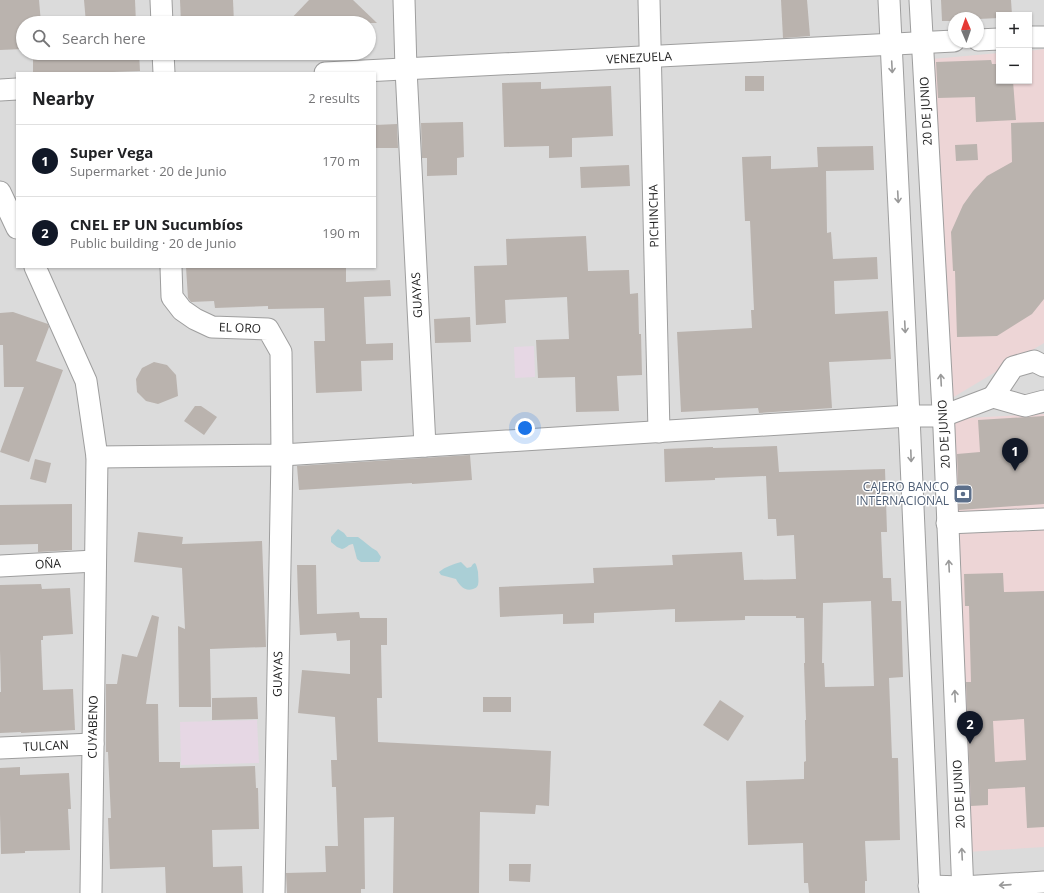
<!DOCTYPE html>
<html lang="en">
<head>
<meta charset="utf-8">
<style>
	:root { --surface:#fff; --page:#f6f6f6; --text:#202124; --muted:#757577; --line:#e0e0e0; --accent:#111827 }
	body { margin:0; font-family:"Open Sans",sans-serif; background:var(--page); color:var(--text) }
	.controls { position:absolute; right:12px; top:12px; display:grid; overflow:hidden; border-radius:0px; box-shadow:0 1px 3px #0004 }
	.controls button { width:36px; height:36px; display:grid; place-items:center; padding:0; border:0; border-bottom:1px solid var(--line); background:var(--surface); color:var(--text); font:20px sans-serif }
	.compass { position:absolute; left:948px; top:12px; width:36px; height:36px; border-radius:50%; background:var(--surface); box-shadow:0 1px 3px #0004; rotate:358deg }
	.you { position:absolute; left:525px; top:428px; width:14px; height:14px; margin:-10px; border:3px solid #fff; border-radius:50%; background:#1a73e8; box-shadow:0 0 0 6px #1a73e833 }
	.badge { display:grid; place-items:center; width:26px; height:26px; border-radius:50%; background:var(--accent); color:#fff; font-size:13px; font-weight:700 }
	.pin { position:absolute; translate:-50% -33px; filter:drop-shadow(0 1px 2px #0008) }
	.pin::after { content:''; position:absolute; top:21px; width:14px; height:12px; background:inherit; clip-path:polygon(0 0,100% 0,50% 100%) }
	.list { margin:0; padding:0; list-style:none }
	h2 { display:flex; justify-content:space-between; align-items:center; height:52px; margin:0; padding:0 16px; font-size:17px }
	h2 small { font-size:13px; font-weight:400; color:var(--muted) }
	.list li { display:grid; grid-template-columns:26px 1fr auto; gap:12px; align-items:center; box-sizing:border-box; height:72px; padding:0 16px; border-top:1px solid var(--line) }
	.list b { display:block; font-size:15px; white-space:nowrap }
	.list p { margin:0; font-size:13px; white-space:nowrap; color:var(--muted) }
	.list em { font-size:13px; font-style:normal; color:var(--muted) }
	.icon { flex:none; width:22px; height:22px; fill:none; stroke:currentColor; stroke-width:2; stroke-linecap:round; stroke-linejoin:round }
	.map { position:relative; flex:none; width:1044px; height:893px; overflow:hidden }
	.search { position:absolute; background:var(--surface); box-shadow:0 1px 3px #0004; left:16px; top:16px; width:360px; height:44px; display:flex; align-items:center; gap:10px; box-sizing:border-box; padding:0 14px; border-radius:22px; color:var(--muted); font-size:15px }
	.panel { position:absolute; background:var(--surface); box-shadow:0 1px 3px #0004; left:16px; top:72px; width:360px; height:196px; border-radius:0px }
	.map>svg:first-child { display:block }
</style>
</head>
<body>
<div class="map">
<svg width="1044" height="893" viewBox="0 0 1044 893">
	<rect width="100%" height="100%" fill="#edeae5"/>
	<path fill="#dbdbdb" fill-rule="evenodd" d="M0,0H1044V893H0ZM999,15H1029V81H999ZM954,18H978V42H954ZM23,23H369V53H23ZM17,73H375V267H17Z"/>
	<g fill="#edd5d6">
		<polygon points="1044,49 1044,343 952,398 932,59 999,53 999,81 1029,81 1029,51"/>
		<polygon points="1044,414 1044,847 967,852 948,419"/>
	</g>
	<g fill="#e6d7e4">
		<polygon points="534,346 535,377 515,378 514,347"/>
		<polygon points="257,720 259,763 181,765 180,722"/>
	</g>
	<g fill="#aacfd6">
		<path d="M338,529L344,533L347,537H358L362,540L372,548L377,551L381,557L379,562H361L357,559L353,544C348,544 347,548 342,549L337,547L331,542V537Z"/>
		<path d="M461,562L467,568L471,567L473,564L475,563C477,566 477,568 478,572C478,576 479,581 478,585C477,587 476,588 473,589C465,592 459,585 456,579L441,575L439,572C445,567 453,564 461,562Z"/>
	</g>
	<g fill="#bab3ae" fill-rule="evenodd">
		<polygon points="0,0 39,0 41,23 23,23 23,49 0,50"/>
		<polygon points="84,0 135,0 136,23 86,23"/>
		<polygon points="180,0 233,0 234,23 181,23"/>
		<polygon points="309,0 353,0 377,23 287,23"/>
		<polygon points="781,0 807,0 810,36 783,38"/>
		<polygon points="941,0 1011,0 1012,15 999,15 999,18 978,19 978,18 954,18 954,21 942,21"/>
		<polygon points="33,53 139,53 140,71 86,73 33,73"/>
		<polygon points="991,60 992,64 999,64 999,81 1013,81 1016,120 976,122 975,97 938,98 936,62"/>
		<rect x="745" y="76" width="19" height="15"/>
		<polygon points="541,82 541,89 611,86 613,136 572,138 572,157 549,158 549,146 504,147 502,83"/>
		<polygon points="463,122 464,157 457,158 457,175 427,176 427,158 422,158 421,123"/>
		<polygon points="1044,122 1044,299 1032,314 997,336 957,337 955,271 953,271 951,232 963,205 973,191 987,176 1012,162 1011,123"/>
		<polygon points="397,124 398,148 375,148 375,125"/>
		<polygon points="977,144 978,160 956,161 955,145"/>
		<polygon points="873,146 874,170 826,171 827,233 831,232 833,259 877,257 878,279 834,281 835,314 888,311 891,359 829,362 832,408 759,413 758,408 681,412 677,332 752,328 751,310 754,310 750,221 745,221 742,157 771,156 771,169 818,167 817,147"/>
		<polygon points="629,165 630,186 581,188 580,167"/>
		<polygon points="586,236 588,271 629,270 630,294 638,293 639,334 641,334 642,375 617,376 619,411 576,412 575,377 538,378 536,340 569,339 567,297 505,300 506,323 476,325 474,266 507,265 506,239"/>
		<polygon points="186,267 346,267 346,282 390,280 391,296 364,297 366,344 393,343 393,360 361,361 362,391 316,393 314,341 325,341 324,308 268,309 268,306 215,308 214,301 191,302 188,298"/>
		<polygon points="13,312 48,324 49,327 36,361 63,370 29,462 0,452 24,387 4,387 3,345 0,345 0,313"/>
		<polygon points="470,317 471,342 435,343 434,319"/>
		<polygon points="154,362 167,365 176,375 178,396 158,404 146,401 137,392 136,379 142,368"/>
		<polygon points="195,406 201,406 217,417 204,435 184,421"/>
		<polygon points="1044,416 1044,504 959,510 957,454 980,452 978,420"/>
		<path d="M777,446L779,472L885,469L887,532H881L883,578H891L892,601H901L903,677L889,678L892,758H898L900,840L865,841L867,881H865V893H809L808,883H804L803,843L748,845L746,781L804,779V762L806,761L805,720H806L804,663H805L804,618H796V616H745V620L675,622V609L594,613V623L563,624V614L500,617L499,587L594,583L593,568L673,565L672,555L742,552L744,580L796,579L794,535L777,536L776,519H768L766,476L715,478V480L665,482L664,449L713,447V448ZM871,601L874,686L825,687L824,663H822L823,603Z"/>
		<polygon points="470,455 472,480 412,484 412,483 299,490 297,466"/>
		<polygon points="35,459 51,463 46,483 30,479"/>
		<polygon points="72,504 72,550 38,552 38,544 0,545 0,505"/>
		<polygon points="138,532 183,537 182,544 262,541 266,647 210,649 211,707 179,707 178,626 185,629 182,568 134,562"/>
		<polygon points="297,565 316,565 317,614 359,612 360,618 387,618 387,645 381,645 382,698 377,698 378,742 551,751 549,806 536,805 535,814 480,812 479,893 393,893 394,817 364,818 365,889 361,889 361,893 287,893 286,873 326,872 325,846 338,846 336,787 332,787 331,760 337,760 335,717 298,713 302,670 350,674 350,640 337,641 336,633 300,635 298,598"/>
		<path d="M1003,573L1004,592L1044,591V827L1027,828L1025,787L988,789V805L971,806L966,682H971L969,606H965L964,574ZM1024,719L1026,760L995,762L993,721Z"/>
		<polygon points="41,584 42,589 70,588 73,634 43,636 43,640 41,640 43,690 73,689 75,730 21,733 21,732 0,733 0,692 1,692 0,650 0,585"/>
		<polygon points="152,615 159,617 146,704 158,704 159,762 180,762 180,768 255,766 256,788 258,788 259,829 212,830 213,867 242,866 243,893 166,893 165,867 110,869 108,818 111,818 108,752 106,752 106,684 117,684 122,654 137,657"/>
		<polygon points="257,697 258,719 212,720 212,698"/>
		<rect x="483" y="697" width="28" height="15"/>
		<polygon points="720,700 744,716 728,741 703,725"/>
		<polygon points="20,767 20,775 69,773 71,809 68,809 70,850 25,851 25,853 1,854 0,814 0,768"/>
		<polygon points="509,864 531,864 530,882 509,881"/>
	</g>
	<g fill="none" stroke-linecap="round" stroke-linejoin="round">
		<g stroke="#9e9e9e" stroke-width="23">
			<g id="minor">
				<polyline points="161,0 162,23"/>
				<polyline points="404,0 406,69 425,446"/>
				<polyline points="649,0 659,432"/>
				<polyline points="889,0 909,416 930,893"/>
				<polyline points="920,0 944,429 963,893"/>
				<polyline points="1029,37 1044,37"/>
				<polyline points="978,40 999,39"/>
				<polyline points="163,53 164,73"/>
				<polyline points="325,73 954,41"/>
				<polyline points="0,90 17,89"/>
				<polyline points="0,192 17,228"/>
				<polyline points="35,267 86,381 97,457 91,893"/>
				<polyline points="171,267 172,297 182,310 195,319 212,327 268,329 281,352 282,455 274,893"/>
				<polyline points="993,397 1013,367 1034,361 1044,366"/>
				<polyline points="97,457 282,455 909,416 943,416 993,397 1025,406 1044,401"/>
				<polyline points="947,523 1044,519"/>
				<polyline points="0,566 95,561"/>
				<polyline points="0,748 93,744"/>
				<polyline points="929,886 963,887 1044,882"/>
			</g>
		</g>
		<use href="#minor" stroke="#fff" stroke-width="21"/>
	</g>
	<defs><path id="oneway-shaft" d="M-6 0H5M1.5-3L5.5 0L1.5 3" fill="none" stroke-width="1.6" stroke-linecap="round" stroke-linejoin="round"/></defs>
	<g stroke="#999">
		<use href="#oneway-shaft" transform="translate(892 67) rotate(87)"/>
		<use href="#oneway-shaft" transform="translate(898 197) rotate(87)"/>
		<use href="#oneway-shaft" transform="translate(905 327) rotate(87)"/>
		<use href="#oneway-shaft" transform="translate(941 380) rotate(-93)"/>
		<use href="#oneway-shaft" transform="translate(911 456) rotate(88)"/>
		<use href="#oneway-shaft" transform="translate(949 566) rotate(-93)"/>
		<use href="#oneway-shaft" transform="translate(955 696) rotate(-93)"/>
		<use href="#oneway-shaft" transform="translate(962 854) rotate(-93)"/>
		<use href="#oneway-shaft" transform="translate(1005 885) rotate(176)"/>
	</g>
	<defs>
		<g id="bank-square" transform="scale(1)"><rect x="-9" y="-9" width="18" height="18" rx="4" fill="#5c6f8a" stroke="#fff"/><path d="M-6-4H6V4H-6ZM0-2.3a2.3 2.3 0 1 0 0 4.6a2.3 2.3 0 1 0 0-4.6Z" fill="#fff"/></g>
	</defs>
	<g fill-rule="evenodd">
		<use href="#bank-square" x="963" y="494"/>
	</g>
	<g text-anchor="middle" stroke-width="3" stroke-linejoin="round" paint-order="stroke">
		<g font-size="12" fill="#1d1d1d" stroke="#fff">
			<text transform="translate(639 58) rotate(-3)" y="4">VENEZUELA</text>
			<text transform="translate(926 111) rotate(-93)" y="4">20 DE JUNIO</text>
			<text transform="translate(654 216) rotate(-91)" y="4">PICHINCHA</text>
			<text transform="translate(417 295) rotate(-93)" y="4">GUAYAS</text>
			<text transform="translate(240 328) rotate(2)" y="4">EL ORO</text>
			<text transform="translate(944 434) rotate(-93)" y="4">20 DE JUNIO</text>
			<text transform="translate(48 564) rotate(-3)" y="4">OÑA</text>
			<text transform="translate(278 674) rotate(-89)" y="4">GUAYAS</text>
			<text transform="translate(93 727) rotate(-89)" y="4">CUYABENO</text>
			<text transform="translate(46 746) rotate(-3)" y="4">TULCAN</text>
			<text transform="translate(959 794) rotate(-93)" y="4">20 DE JUNIO</text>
		</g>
		<g font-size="12" fill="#4e5e75" stroke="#fff" text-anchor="end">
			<text x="949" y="491">CAJERO BANCO<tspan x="949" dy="14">INTERNACIONAL</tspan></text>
		</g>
	</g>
</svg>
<div class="controls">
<button>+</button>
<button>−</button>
</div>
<svg class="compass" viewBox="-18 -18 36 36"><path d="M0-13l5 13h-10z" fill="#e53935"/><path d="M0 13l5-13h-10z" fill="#757577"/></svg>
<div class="you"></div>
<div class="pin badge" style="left:1015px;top:471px">1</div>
<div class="pin badge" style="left:970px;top:744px">2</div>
<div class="search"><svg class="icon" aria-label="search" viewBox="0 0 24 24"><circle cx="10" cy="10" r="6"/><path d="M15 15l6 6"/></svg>Search here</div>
<section class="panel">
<h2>Nearby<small>2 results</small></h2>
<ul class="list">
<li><span class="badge">1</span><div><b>Super Vega</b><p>Supermarket · 20 de Junio</p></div><em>170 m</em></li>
<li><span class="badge">2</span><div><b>CNEL EP UN Sucumbíos</b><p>Public building · 20 de Junio</p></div><em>190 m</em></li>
</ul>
</section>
</div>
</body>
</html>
